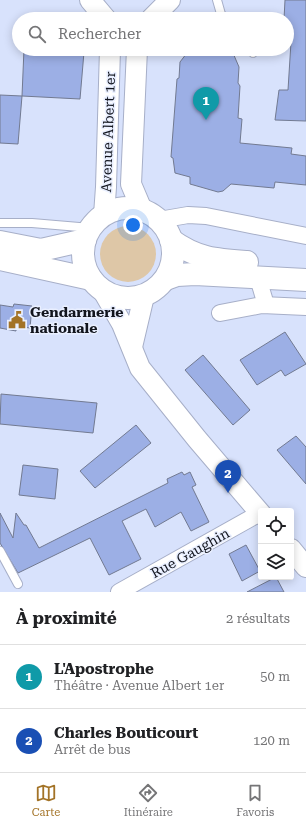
<!DOCTYPE html>
<html lang="fr">
<head>
<meta charset="utf-8">
<style>
	:root { --surface:#fff; --page:#f6f6f6; --text:#202124; --muted:#757577; --line:#e0e0e0; --accent:#a37327 }
	body { margin:0; font-family:"Roboto Serif",serif; background:var(--page); color:var(--text) }
	.controls { position:absolute; right:12px; bottom:12px; display:grid; overflow:hidden; border-radius:4px; box-shadow:0 2px 10px #0003 }
	.controls button { width:36px; height:36px; display:grid; place-items:center; padding:0; border:0; border-bottom:1px solid var(--line); background:var(--surface); color:var(--text); font:20px sans-serif }
	.you { position:absolute; left:133px; top:225px; width:14px; height:14px; margin:-10px; border:3px solid #fff; border-radius:50%; background:#1a73e8; box-shadow:0 0 0 6px #1a73e833 }
	.badge { display:grid; place-items:center; width:26px; height:26px; border-radius:50%; background:var(--accent); color:#fff; font-size:13px; font-weight:700 }
	.pin { position:absolute; translate:-50% -33px; filter:drop-shadow(0 1px 2px #0008) }
	.pin::after { content:''; position:absolute; top:21px; width:14px; height:12px; background:inherit; clip-path:polygon(0 0,100% 0,50% 100%) }
	.list { margin:0; padding:0; list-style:none }
	h2 { display:flex; justify-content:space-between; align-items:center; height:52px; margin:0; padding:0 16px; font-size:17px }
	h2 small { font-size:13px; font-weight:400; color:var(--muted) }
	.list li { display:grid; grid-template-columns:26px 1fr auto; gap:12px; align-items:center; box-sizing:border-box; height:64px; padding:0 16px; border-top:1px solid var(--line) }
	.list b { display:block; font-size:15px; white-space:nowrap }
	.list p { margin:0; font-size:13px; white-space:nowrap; color:var(--muted) }
	.list em { font-size:13px; font-style:normal; color:var(--muted) }
	.icon { flex:none; width:22px; height:22px; fill:none; stroke:currentColor; stroke-width:2; stroke-linecap:round; stroke-linejoin:round }
	.map { position:relative; flex:none; width:306px; height:592px; overflow:hidden }
	.search { position:absolute; background:var(--surface); box-shadow:0 2px 10px #0003; left:12px; right:12px; top:12px; height:44px; display:flex; align-items:center; gap:10px; box-sizing:border-box; padding:0 14px; border-radius:22px; color:var(--muted); font-size:15px }
	.sheet { height:180px; background:var(--surface) }
	nav { display:flex; justify-content:space-around; align-items:center; box-sizing:border-box; height:56px; border-top:1px solid var(--line); background:var(--surface); font-size:11px; color:var(--muted) }
	nav a { display:grid; justify-items:center; gap:2px }
	nav .on { color:var(--accent) }
	.map>svg:first-child { display:block }
</style>
</head>
<body>
<div class="map">
<svg width="306" height="592" viewBox="0 0 306 592">
	<rect width="100%" height="100%" fill="#d8e2fc"/>
	<circle fill="#dec7a7" cx="128" cy="254" r="28"/>
	<g fill="#9cafe5" stroke="#727a91">
		<polygon points="285,0 306,0 306,121 275,120 279,90 288,90 291,42 287,41 287,19 284,19"/>
		<polygon points="24,49 84,52 80,99 22,96"/>
		<polygon points="190,49 228,49 233,53 239,67 238,83 240,86 238,118 242,119 240,143 292,148 291,154 306,156 306,185 275,182 274,188 231,184 223,191 218,192 190,184 190,177 175,173 173,158 171,157 177,79 179,78 180,62"/>
		<polygon points="0,95 22,96 18,144 0,143"/>
		<polygon points="14,304 32,306 30,328 16,326 16,331 0,328 0,305 13,307"/>
		<polygon points="285,332 306,364 285,376 281,370 257,385 240,360"/>
		<polygon points="203,355 250,410 233,425 185,370"/>
		<polygon points="1,394 97,403 93,433 0,424"/>
		<polygon points="136,425 151,443 95,488 80,471"/>
		<polygon points="296,436 306,447 306,484 277,450"/>
		<polygon points="23,465 58,469 55,499 19,495"/>
		<polygon points="182,472 184,475 190,472 196,485 192,487 209,522 191,531 181,512 155,527 146,509 122,521 141,559 109,575 90,538 18,573 0,543 0,513 13,538 16,513 24,525 26,525 39,548 168,483 167,479"/>
		<polygon points="246,545 260,571 242,581 229,554"/>
		<polygon points="276,577 284,592 247,592"/>
	</g>
	<g fill="none" stroke-linecap="round" stroke-linejoin="round">
		<g stroke="#a7afc8" stroke-width="10">
			<g id="service">
				<polyline points="217,0 221,14 226,19"/>
				<polyline points="250,49 253,53"/>
				<polyline points="0,223 32,223 91,228"/>
				<polyline points="0,551 18,584"/>
			</g>
		</g>
		<g stroke="#a7afc8" stroke-width="18">
			<g id="minor">
				<polyline points="159,220 188,215 206,216 306,236"/>
				<polyline points="258,278 266,305"/>
				<polyline points="220,313 262,305 306,307"/>
				<polyline points="119,592 260,513"/>
			</g>
		</g>
		<g stroke="#a7afc8" stroke-width="22">
			<g id="tertiary">
				<polyline points="90,0 106,19"/>
				<polyline points="151,19 170,0"/>
				<polyline points="137,49 131,184 142,210"/>
				<polyline points="104,215 106,187 110,49"/>
				<polyline points="103,291 122,324 140,368 197,439 261,514"/>
				<polyline points="132,347 144,296"/>
				<polyline points="291,549 306,567"/>
			</g>
		</g>
		<g stroke="#a7afc8" stroke-width="24">
			<g id="secondary">
				<circle cx="128" cy="253" r="45"/>
				<path d="M171,240C197,259 216,260 247,262"/>
				<polyline points="0,242 41,250 85,240"/>
				<polyline points="0,259 91,279"/>
				<polyline points="166,279 177,275 195,274 306,280"/>
			</g>
		</g>
		<use href="#service" stroke="#fff" stroke-width="8"/>
		<use href="#minor" stroke="#fff" stroke-width="16"/>
		<use href="#tertiary" stroke="#fff" stroke-width="20"/>
		<use href="#secondary" stroke="#fff" stroke-width="22"/>
	</g>
	<defs>
		<g id="civic-bare" transform="scale(1.38)"><path d="M-.6-6.5H3V-4.5H.6V-3L4-1V1h2V6H-6V1h2V-1L-.6-3ZM-1.2 2.5V6h2.4V2.5Z" fill="#a37327" stroke="#e9efff" stroke-width="2.5" paint-order="stroke"/></g>
	</defs>
	<g fill-rule="evenodd">
		<use href="#civic-bare" x="17" y="320"/>
	</g>
	<g text-anchor="middle" stroke-width="3" stroke-linejoin="round" paint-order="stroke">
		<g font-size="14" fill="#12151e" stroke="#e9efff">
			<text transform="translate(108 132) rotate(-88)" y="5">Avenue Albert 1er</text>
			<text transform="translate(190 553) rotate(-29)" y="5">Rue Gaughin</text>
		</g>
		<g font-size="14" font-weight="bold" fill="#12151e" stroke="#e9efff" text-anchor="start">
			<text x="30" y="317">Gendarmerie<tspan x="30" dy="16">nationale</tspan></text>
		</g>
	</g>
</svg>
<div class="controls">
<button><svg class="icon" aria-label="locate" viewBox="0 0 24 24"><circle cx="12" cy="12" r="6"/><path d="M12 2v4M12 18v4M2 12h4M18 12h4"/></svg></button>
<button><svg class="icon" aria-label="layers" viewBox="0 0 24 24"><path d="M12 4l9 5-9 5-9-5zM3 14l9 5 9-5"/></svg></button>
</div>
<div class="you"></div>
<div class="pin badge" style="left:206px;top:120px;background:#0f9aa8">1</div>
<div class="pin badge" style="left:228px;top:493px;background:#1a4fb4">2</div>
<div class="search"><svg class="icon" aria-label="search" viewBox="0 0 24 24"><circle cx="10" cy="10" r="6"/><path d="M15 15l6 6"/></svg>Rechercher</div>
</div>
<section class="sheet">
<h2>À proximité<small>2 résultats</small></h2>
<ul class="list">
<li><span class="badge" style="background:#0f9aa8">1</span><div><b>L'Apostrophe</b><p>Théâtre · Avenue Albert 1er</p></div><em>50 m</em></li>
<li><span class="badge" style="background:#1a4fb4">2</span><div><b>Charles Bouticourt</b><p>Arrêt de bus</p></div><em>120 m</em></li>
</ul>
</section>
<nav>
<a class="on"><svg class="icon" aria-label="map" viewBox="0 0 24 24"><path d="M3 6l6-2 6 2 6-2v14l-6 2-6-2-6 2zM9 4v14M15 6v14"/></svg>Carte</a>
<a><svg class="icon" aria-label="directions" viewBox="0 0 24 24"><path d="M12 3l9 9-9 9-9-9zM9 14v-3h6M13 9l2 2-2 2"/></svg>Itinéraire</a>
<a><svg class="icon" aria-label="saved" viewBox="0 0 24 24"><path d="M7 4h10v16l-5-4-5 4z"/></svg>Favoris</a>
</nav>
</body>
</html>
